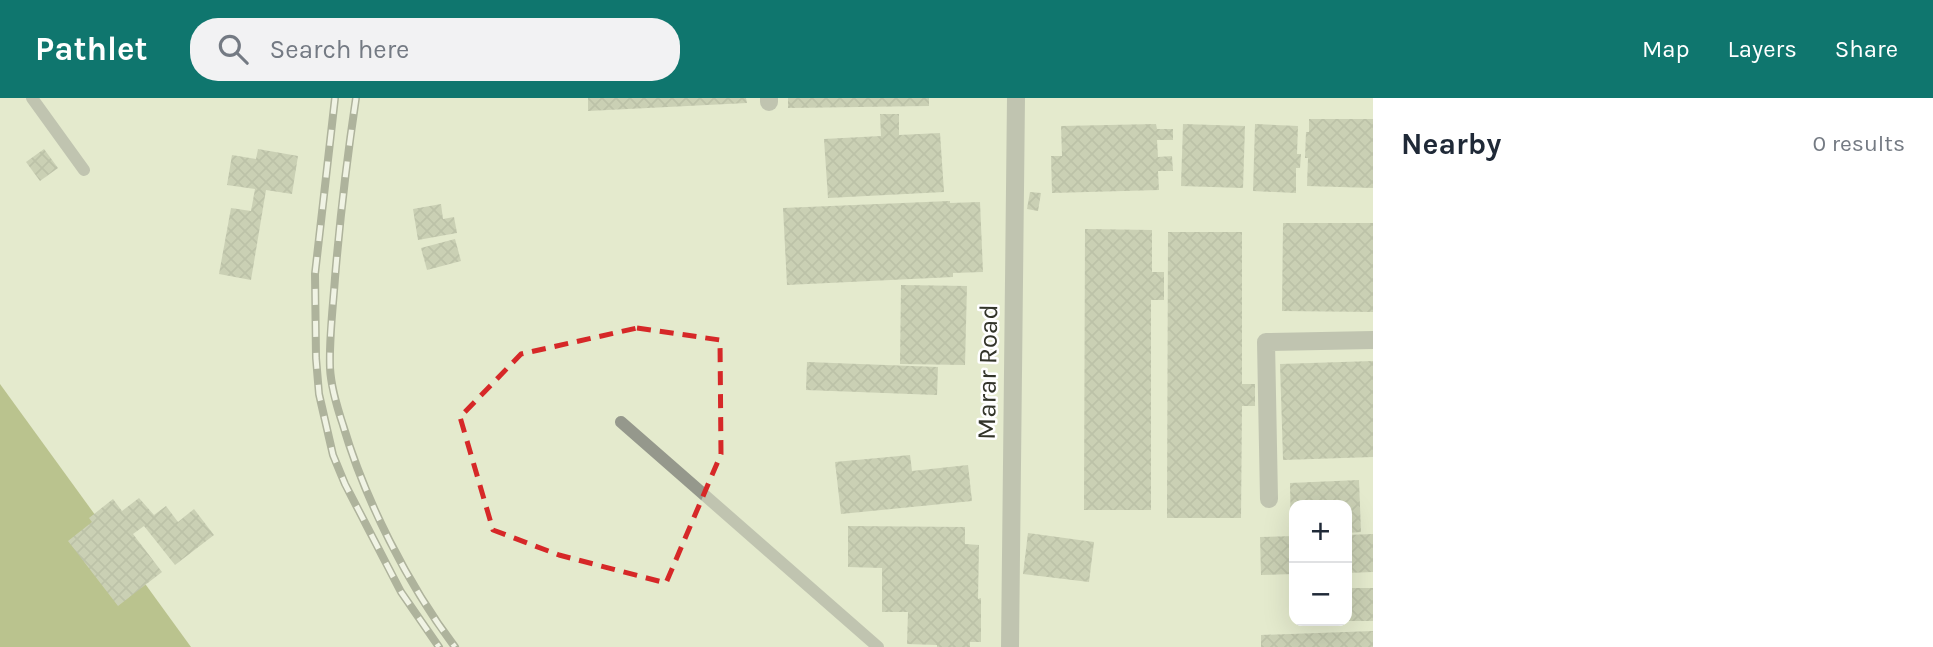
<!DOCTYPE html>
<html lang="en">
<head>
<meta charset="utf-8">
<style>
	:root { --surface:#fff; --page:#f2f2f3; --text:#1f2937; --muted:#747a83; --line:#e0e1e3; --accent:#0f766e }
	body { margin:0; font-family:Karla,sans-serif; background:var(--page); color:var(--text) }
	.controls { position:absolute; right:21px; bottom:21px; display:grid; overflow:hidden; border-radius:14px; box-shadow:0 7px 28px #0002 }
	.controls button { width:63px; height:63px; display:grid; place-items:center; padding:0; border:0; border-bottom:2px solid var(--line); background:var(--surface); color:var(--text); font:35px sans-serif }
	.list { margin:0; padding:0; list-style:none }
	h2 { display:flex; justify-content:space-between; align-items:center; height:91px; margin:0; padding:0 28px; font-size:30px }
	h2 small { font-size:23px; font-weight:400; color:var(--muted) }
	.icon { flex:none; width:38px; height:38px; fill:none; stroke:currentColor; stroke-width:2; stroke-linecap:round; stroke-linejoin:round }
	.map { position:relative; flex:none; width:1373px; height:549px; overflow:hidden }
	header { display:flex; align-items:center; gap:42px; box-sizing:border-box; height:98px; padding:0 35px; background:var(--accent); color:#fff }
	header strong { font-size:33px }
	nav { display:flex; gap:38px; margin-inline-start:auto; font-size:24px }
	.search { width:490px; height:63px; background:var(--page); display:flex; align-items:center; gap:18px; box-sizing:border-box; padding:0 24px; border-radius:28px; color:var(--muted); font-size:26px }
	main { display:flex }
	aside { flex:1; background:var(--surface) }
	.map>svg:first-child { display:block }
</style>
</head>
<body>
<header>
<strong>Pathlet</strong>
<div class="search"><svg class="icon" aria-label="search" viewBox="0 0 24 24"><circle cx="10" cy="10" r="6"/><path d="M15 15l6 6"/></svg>Search here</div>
<nav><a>Map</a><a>Layers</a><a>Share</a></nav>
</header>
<main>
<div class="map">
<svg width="1373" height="549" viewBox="0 0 1373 549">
	<defs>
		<pattern id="building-cross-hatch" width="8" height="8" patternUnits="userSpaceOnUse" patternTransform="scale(1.75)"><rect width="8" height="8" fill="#acb296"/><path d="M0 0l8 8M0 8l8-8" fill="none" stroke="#8d927a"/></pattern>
	</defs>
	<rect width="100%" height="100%" fill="#e4eacd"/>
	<polygon fill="#889440" points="0,286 191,549 0,549"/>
	<g fill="url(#building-cross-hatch)">
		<polygon points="588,0 746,0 747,5 588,13"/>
		<polygon points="788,0 929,0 929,8 788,10"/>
		<polygon points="880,16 899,16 899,37 940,35 944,94 828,100 824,41 881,38"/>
		<polygon points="1309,21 1373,21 1373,90 1307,88 1308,60 1305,60 1306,34 1309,34"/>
		<polygon points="1156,26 1157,31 1173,31 1173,42 1157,42 1158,59 1172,58 1173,73 1158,73 1159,92 1052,95 1051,58 1062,58 1061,28"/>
		<polygon points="1183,26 1245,28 1243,90 1181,88"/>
		<polygon points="1255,26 1298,28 1297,56 1301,56 1300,70 1296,70 1296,95 1253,93"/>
		<polygon points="44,51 58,70 40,83 26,64"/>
		<polygon points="258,51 298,58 292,96 266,92 251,182 219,176 231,110 251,113 255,91 227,87 232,57 256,61"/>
		<polygon points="1030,94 1041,95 1038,113 1027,111"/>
		<polygon points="950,103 950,105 980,104 983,174 953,175 953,179 787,187 783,110"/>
		<polygon points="441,106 443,121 454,119 457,135 418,142 413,111"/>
		<polygon points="1283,125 1373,125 1373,214 1282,213"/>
		<polygon points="1085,131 1152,132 1152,174 1164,174 1164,202 1151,202 1151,412 1084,412"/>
		<polygon points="1168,134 1242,134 1242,286 1255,286 1255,308 1242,308 1241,420 1167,420"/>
		<polygon points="455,141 461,163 427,172 421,150"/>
		<polygon points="901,187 967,188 965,267 900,266"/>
		<polygon points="1373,263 1373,359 1283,362 1280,266"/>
		<polygon points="807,264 938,269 937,297 806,292"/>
		<polygon points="910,357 912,373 968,367 972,403 841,416 835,364"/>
		<polygon points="1359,382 1361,434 1347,435 1347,407 1294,407 1294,436 1291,437 1290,385"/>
		<polygon points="139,400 154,417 166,408 178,424 194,411 214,437 175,467 144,428 133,436 162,474 118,508 68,443 92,424 89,420 113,401 122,413"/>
		<polygon points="848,428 965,429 965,446 979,447 978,501 981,500 981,544 970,544 970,549 937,549 937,547 907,546 908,514 882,514 882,470 848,469"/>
		<polygon points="1028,435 1094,444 1089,484 1023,476"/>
		<polygon points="1373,436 1373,474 1347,475 1347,437"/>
		<polygon points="1294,438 1294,476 1261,477 1260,439"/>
		<rect x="1347" y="490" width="26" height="33"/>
		<polygon points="1373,533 1373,549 1261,549 1261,537"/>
	</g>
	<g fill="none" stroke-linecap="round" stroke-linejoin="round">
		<g stroke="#95988c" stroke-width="12">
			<polyline points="32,0 84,72"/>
			<polyline points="621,324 878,549"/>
		</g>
		<g stroke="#95988c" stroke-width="18">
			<polyline points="769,0 769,4"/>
			<polyline points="1269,401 1266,244 1373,242"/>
			<polyline points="1010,549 1016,0"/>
		</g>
		<g stroke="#6e7160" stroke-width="8">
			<g id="rail">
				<polyline points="335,0 315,176 316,260 319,296 333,357 345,386 401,494 439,549"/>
				<path d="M356,0C347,60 340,120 335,180C333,209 329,240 330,270C331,289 337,309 343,327C365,402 408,487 455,549"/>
			</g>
		</g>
		<use href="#rail" stroke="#fff" stroke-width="5" stroke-dasharray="16" stroke-linecap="butt"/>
	</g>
	<path d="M0 0H1373V549H0ZM637,230L720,242L721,356L666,485L559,457L493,432L460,319L521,256Z" fill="#e4eacd" fill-opacity=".55" fill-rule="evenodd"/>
	<path fill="none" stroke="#d62828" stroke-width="5" stroke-dasharray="14 9" stroke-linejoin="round" d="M637,230L720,242L721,356L666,485L559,457L493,432L460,319L521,256Z"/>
	<g text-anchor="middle" stroke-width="5" stroke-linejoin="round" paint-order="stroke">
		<g font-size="26" fill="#323429" stroke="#fff">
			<text transform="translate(987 274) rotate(-89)" y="9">Marar Road</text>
		</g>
	</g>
</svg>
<div class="controls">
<button>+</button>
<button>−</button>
</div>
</div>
<aside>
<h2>Nearby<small>0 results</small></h2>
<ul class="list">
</ul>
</aside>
</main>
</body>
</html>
